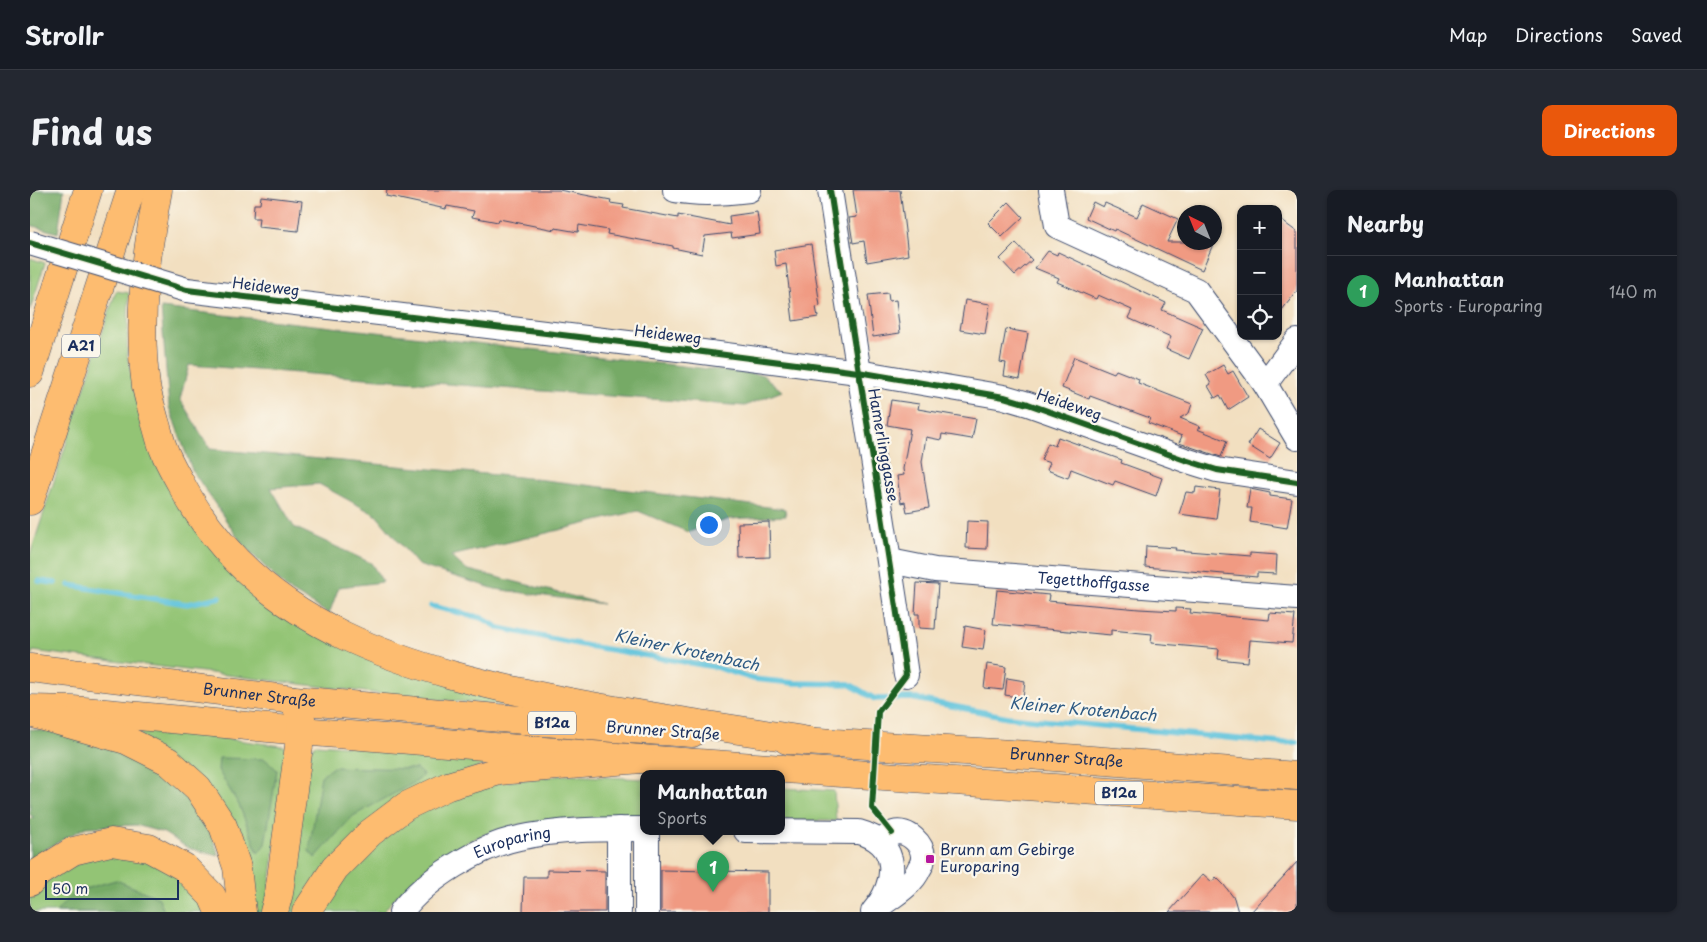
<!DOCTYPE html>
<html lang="en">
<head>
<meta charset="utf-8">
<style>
	:root { --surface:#171b24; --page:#242831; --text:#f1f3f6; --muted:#9ea1a6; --line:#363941; --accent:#ea580c }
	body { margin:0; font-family:"Playpen Sans",sans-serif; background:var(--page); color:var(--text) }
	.controls { position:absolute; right:15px; top:15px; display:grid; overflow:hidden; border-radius:10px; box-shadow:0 1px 4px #0004 }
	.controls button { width:45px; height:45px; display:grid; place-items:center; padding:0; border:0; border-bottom:1px solid var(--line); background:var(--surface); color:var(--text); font:25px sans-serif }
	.compass { position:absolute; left:1147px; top:15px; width:45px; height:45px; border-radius:50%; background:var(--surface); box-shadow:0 1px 4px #0004; rotate:317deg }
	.scale { position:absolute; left:15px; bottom:12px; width:134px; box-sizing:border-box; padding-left:5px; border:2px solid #1b2f5e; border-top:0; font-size:14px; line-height:18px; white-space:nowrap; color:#1b2f5e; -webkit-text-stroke:4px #fbf7ec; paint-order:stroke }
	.you { position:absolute; left:678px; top:334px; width:18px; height:18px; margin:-12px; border:4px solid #fff; border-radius:50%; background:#1a73e8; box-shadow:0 0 0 8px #1a73e833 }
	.badge { display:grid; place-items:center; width:32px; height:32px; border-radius:50%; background:var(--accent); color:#fff; font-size:16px; font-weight:700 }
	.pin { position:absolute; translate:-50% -41px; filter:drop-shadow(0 1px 2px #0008) }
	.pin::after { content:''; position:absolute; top:26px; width:18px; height:15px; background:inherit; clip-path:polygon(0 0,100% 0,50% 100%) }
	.popup { position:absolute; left:610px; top:580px; width:145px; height:65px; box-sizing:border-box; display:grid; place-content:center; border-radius:10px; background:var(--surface); filter:drop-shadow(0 1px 4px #0005); font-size:16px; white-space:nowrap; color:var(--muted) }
	.popup b { font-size:19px; color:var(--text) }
	.popup::after { content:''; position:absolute; left:50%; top:100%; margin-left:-10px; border:10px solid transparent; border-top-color:var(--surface) }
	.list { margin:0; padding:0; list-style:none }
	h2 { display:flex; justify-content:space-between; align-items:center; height:65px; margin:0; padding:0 20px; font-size:21px }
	h2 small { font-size:16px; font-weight:400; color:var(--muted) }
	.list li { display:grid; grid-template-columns:32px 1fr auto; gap:15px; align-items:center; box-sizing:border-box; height:70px; padding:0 20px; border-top:1px solid var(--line) }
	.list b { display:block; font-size:19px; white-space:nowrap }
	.list p { margin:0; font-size:16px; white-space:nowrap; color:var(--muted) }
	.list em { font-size:16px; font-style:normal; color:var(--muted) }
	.icon { flex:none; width:28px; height:28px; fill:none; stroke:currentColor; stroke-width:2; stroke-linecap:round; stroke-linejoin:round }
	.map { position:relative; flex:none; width:1267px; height:722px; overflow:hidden; border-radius:10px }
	header { display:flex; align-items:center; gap:30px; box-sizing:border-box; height:70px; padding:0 25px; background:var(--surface); border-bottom:1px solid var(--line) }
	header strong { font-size:24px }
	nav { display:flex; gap:28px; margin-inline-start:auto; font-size:18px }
	.intro { display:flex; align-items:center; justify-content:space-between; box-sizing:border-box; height:120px; padding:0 30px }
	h1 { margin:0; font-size:35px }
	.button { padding:12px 22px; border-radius:10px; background:var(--accent); color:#fff; font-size:18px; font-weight:700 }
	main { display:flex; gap:30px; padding:0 30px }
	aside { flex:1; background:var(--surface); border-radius:10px; box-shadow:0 1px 4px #0004 }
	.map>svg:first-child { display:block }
</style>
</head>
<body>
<header>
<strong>Strollr</strong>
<nav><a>Map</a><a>Directions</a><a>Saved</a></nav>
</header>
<div class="intro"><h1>Find us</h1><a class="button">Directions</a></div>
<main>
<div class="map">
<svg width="1267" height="722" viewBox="0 0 1267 722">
	<rect width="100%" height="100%" fill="#fbf7ec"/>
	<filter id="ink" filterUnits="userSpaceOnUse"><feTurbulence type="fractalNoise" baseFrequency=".02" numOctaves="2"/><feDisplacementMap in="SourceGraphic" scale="10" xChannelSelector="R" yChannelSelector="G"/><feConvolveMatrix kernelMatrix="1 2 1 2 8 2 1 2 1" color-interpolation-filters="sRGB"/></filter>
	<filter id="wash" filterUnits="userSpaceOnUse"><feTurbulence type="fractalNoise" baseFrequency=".0096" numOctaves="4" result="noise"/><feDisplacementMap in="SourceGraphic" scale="20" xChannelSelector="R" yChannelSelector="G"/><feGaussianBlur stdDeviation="1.12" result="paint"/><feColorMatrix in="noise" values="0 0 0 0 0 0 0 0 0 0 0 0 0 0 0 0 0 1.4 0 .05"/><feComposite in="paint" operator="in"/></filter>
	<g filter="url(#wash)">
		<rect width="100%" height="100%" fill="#f2dfc0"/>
		<g fill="#93c474" stroke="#577a69">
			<polygon points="0,68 15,73 0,120"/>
			<polygon points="86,101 99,103 97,164 112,235 223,398 520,519 376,507 3,461 0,469 0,365"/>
			<polygon points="109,537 259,557 236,722 220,722 214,671 111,546"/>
			<polygon points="286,554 476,567 418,588 267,722 256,722 279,561"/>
			<path d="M536,585L614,589V630C576,630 537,628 499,633C439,641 390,676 353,722H286L298,703L369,631L455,594Z"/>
			<polygon points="752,598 804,601 806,631 752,630"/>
			<polygon points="80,661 114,665 147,682 180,722 0,722 0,707 14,687"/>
		</g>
		<g fill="#76aa66" stroke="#486c62">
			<polygon points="0,0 34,0 28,43 0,35"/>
			<polygon points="131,118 733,185 752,201 715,216 159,175 150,209 180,259 489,287 755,319 756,326 700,329 658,342 608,321 421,366 435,379 573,414 465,399 388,375 346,325 289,294 241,298 264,337 341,373 353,392 309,397 299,424 256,398 212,354 162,280 139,217"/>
			<polygon points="0,539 28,543 89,558 142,586 176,626 189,666 158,658 134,643 106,635 56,637 7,664 0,671 0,629 4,627 0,625"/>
			<polygon points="189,568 235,569 247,580 235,654 228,663 209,615 188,580"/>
			<polygon points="303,577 387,579 393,585 387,591 323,626 285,668 279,661 291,586"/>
			<polygon points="86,690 129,708 134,722 26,722 44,702"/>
		</g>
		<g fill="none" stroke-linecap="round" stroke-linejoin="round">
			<g stroke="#5ec3dc" stroke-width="5.5">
				<polyline points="9,391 25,393"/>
				<polyline points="39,395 157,414 190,407"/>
				<polyline points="401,416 452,428 469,438 558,456 685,477 723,489 764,493 819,494 845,509 881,508 978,527 1251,553 1267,552"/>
			</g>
		</g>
		<g id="blocks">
			<g fill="#f09a82">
				<polygon points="357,0 529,0 581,10 580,13 594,15 593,18 648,28 648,25 700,35 699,26 727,22 730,44 702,48 701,43 675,46 672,64 643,58 643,56 577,44 578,40 549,35 548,42 525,38 525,40 469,29 468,32 442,27 444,21 417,16 416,19 356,6"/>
				<polygon points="823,0 870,0 878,65 837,72 834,51 823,53 819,28 827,27"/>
				<polygon points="231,6 272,11 268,41 228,37 229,28 223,28 224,14 230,14"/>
				<polygon points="979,12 993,27 972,47 958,33"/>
				<polygon points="1063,12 1073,17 1075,13 1107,27 1113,13 1148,29 1137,52 1184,52 1172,80 1085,39 1084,41 1056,28"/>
				<polygon points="1248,28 1267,42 1267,101 1248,125"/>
				<polygon points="986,53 1002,70 985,85 970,69"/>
				<polygon points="781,54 790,116 786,117 788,127 763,131 756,74 746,76 744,60"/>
				<polygon points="1018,61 1027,65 1028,62 1136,113 1132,120 1173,138 1159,169 1136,159 1141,147 1098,128 1102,120 1068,105 1066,109 1027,92 1029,88 1005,78"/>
				<polygon points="858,103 859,111 866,110 870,143 843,147 838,105"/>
				<polygon points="935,110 960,114 955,144 930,140"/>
				<polygon points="976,139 998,143 990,189 974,186 976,173 970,172"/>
				<polygon points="1044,167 1084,183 1086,180 1109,189 1108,193 1162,214 1159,223 1150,228 1171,237 1167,239 1197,251 1191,267 1149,253 1152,246 1118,233 1120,228 1060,206 1059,209 1032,198"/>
				<polygon points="1193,175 1198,184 1203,181 1218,207 1198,220 1190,205 1185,208 1178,196 1181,194 1176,185"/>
				<polygon points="861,210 889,214 888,219 946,229 942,249 912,244 911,250 896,247 892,272 899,318 877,322 875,312 871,313 867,286 874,285 873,279 880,239 857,235"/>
				<polygon points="1228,239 1250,253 1240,269 1218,255"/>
				<polygon points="1028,247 1092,270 1091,273 1132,288 1126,306 1085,291 1083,295 1041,279 1038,288 1017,280 1020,273 1011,270 1018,253 1025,256"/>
				<polygon points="1166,297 1190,300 1186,329 1149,324 1156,302 1165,303"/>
				<polygon points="1220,299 1240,303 1240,306 1262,309 1257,338 1220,332 1222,318 1217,318"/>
				<polygon points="937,331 958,332 957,359 936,358"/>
				<polygon points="739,332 740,367 709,368 708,333"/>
				<polygon points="1116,356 1146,358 1145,360 1220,366 1220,363 1247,365 1246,384 1227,383 1227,387 1115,377"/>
				<polygon points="887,393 908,394 905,439 889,438 889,424 885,424"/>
				<polygon points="967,400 1019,405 1018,411 1109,419 1146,421 1146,418 1161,419 1160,423 1239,430 1240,423 1265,425 1262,453 1220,450 1218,472 1188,469 1189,459 1121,453 1122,444 1081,440 1081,445 963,434"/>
				<polygon points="935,436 956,440 953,460 932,457"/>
				<polygon points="957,474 976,477 973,500 954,498"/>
				<polygon points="977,488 995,491 993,508 975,505"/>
				<polygon points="1267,672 1267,722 1221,722"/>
				<polygon points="517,680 575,681 575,722 493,722 494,687 517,687"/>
				<polygon points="631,680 738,682 738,722 631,722"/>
				<polygon points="1173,684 1182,692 1186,687 1194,695 1204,708 1208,722 1139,722"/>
			</g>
		</g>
	</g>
	<g filter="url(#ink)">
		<use href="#blocks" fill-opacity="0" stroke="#3b496d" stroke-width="1"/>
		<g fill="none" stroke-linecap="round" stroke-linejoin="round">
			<g stroke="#3b496d" stroke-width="26">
				<g id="minor">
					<path d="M645,0C669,5 695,3 719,0"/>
					<path d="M800,0C825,162 853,323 876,485"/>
					<polyline points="1021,0 1027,36 1166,100 1235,194 1267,248"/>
					<polyline points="157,100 665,161 828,182 974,207 998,214 1155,270 1187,280 1267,292"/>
					<polyline points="1235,194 1267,151"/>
					<path id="s1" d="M860,371L905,380L1267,408"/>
					<path d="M716,641L829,642C871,653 868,693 843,722"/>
					<path d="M851,652C855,649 859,644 864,643C877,639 894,654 893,668C893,671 891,676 889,679C883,694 864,705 852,714"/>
					<path id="s2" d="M371,722C394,690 450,656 489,648C530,639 572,639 614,639"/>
					<polyline points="589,722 589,639"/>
					<polyline points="617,722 617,641"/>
				</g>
			</g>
			<g stroke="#3b496d" stroke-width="29">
				<g id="major">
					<path id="s3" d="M0,478L264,510L583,538L662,543"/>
					<polyline points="1,519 43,520 271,541 611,569 1267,615"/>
					<path id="s4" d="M757,550L998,565L1267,586"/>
				</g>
			</g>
			<g stroke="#3b496d" stroke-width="29">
				<g id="highway">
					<path d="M128,0C116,65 107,130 116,196C118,208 122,219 125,231C128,240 130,251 134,260C138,271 144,281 150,292C226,440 384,481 535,511C617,527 699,538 780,551"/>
					<polyline points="0,183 58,0"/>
					<polyline points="0,311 101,0"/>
					<polyline points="0,523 96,550 138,571 168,598 193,636 207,677 212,722"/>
					<polyline points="0,692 8,683 43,661 81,652 119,658 154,677 182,706 189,722"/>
					<polyline points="244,722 249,703 271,541 272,532 264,510"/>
					<polyline points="276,722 305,678 340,643 376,616 418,596 469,581 611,569"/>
				</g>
			</g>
			<use href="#minor" stroke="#fff" stroke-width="24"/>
			<use href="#major" stroke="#fdbc6f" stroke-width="28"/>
			<use href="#highway" stroke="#fdbc6f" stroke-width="28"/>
			<g stroke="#3b496d" stroke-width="26" stroke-linecap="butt">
				<polyline id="minor-bridge" points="0,53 157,100"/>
			</g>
			<use href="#minor-bridge" stroke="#fff" stroke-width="24"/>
			<g stroke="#fbf7ec" stroke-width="9">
				<g id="cycleway">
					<path d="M800,0C825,162 853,323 876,485L848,522L842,618L862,643"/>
					<polyline points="0,53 157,100 665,161 828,182 974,207 998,214 1155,270 1187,280 1267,292"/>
				</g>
			</g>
			<use href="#cycleway" stroke="#1b5e20" stroke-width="6"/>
		</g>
	</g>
	<rect fill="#b5179e" stroke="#fbf7ec" stroke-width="2" x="895" y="664" width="10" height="10" rx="2.5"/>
	<g text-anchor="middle" stroke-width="4.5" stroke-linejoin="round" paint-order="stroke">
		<g fill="#fbf7ec" stroke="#5e6b89" stroke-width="1">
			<rect x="32" y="144.5" width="38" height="23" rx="4"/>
			<rect x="498" y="521.5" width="48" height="23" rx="4"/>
			<rect x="1065" y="591.5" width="48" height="23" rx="4"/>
		</g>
		<g font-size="14" font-weight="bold" fill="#1b2f5e">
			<text x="51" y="161">A21</text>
			<text x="522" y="538">B12a</text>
			<text x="1089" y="608">B12a</text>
		</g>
		<g font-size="15" fill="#1b2f5e" stroke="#fbf7ec">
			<text transform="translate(236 97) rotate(7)" y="5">Heideweg</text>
			<text transform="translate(638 145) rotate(7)" y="5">Heideweg</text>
			<text transform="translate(1039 215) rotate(19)" y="5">Heideweg</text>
			<text transform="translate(853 255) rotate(80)" y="5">Hamerlinggasse</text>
			<text dy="5" stroke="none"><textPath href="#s1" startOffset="205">Tegetthoffgasse</textPath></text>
			<text dy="5" stroke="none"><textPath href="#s3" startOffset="231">Brunner Straße</textPath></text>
			<text transform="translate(633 541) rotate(4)" y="5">Brunner Straße</text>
			<text dy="5" stroke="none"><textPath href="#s4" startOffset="280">Brunner Straße</textPath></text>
			<text dy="5" stroke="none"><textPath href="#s2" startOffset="134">Europaring</textPath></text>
		</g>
		<g font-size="15" fill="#1b2f5e" stroke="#fbf7ec" text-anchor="start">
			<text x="910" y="665">Brunn am Gebirge<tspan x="910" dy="17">Europaring</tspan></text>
		</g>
		<g font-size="16" font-style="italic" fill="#2f5b84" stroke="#fbf7ec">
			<text transform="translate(657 460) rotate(12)" y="6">Kleiner Krotenbach</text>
			<text transform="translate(1053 519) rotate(5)" y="6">Kleiner Krotenbach</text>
		</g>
	</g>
</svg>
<div class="controls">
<button>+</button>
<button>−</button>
<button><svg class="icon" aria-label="locate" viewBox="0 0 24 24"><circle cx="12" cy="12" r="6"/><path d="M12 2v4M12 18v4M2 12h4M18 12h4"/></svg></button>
</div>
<svg class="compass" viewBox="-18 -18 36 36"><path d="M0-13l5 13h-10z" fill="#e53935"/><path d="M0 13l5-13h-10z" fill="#9ea1a6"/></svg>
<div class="scale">50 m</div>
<div class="you"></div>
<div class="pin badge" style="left:683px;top:702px;background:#2e9e5b">1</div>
<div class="popup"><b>Manhattan</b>Sports</div>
</div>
<aside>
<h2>Nearby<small></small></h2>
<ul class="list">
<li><span class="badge" style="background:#2e9e5b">1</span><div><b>Manhattan</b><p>Sports · Europaring</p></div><em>140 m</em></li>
</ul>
</aside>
</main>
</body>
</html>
